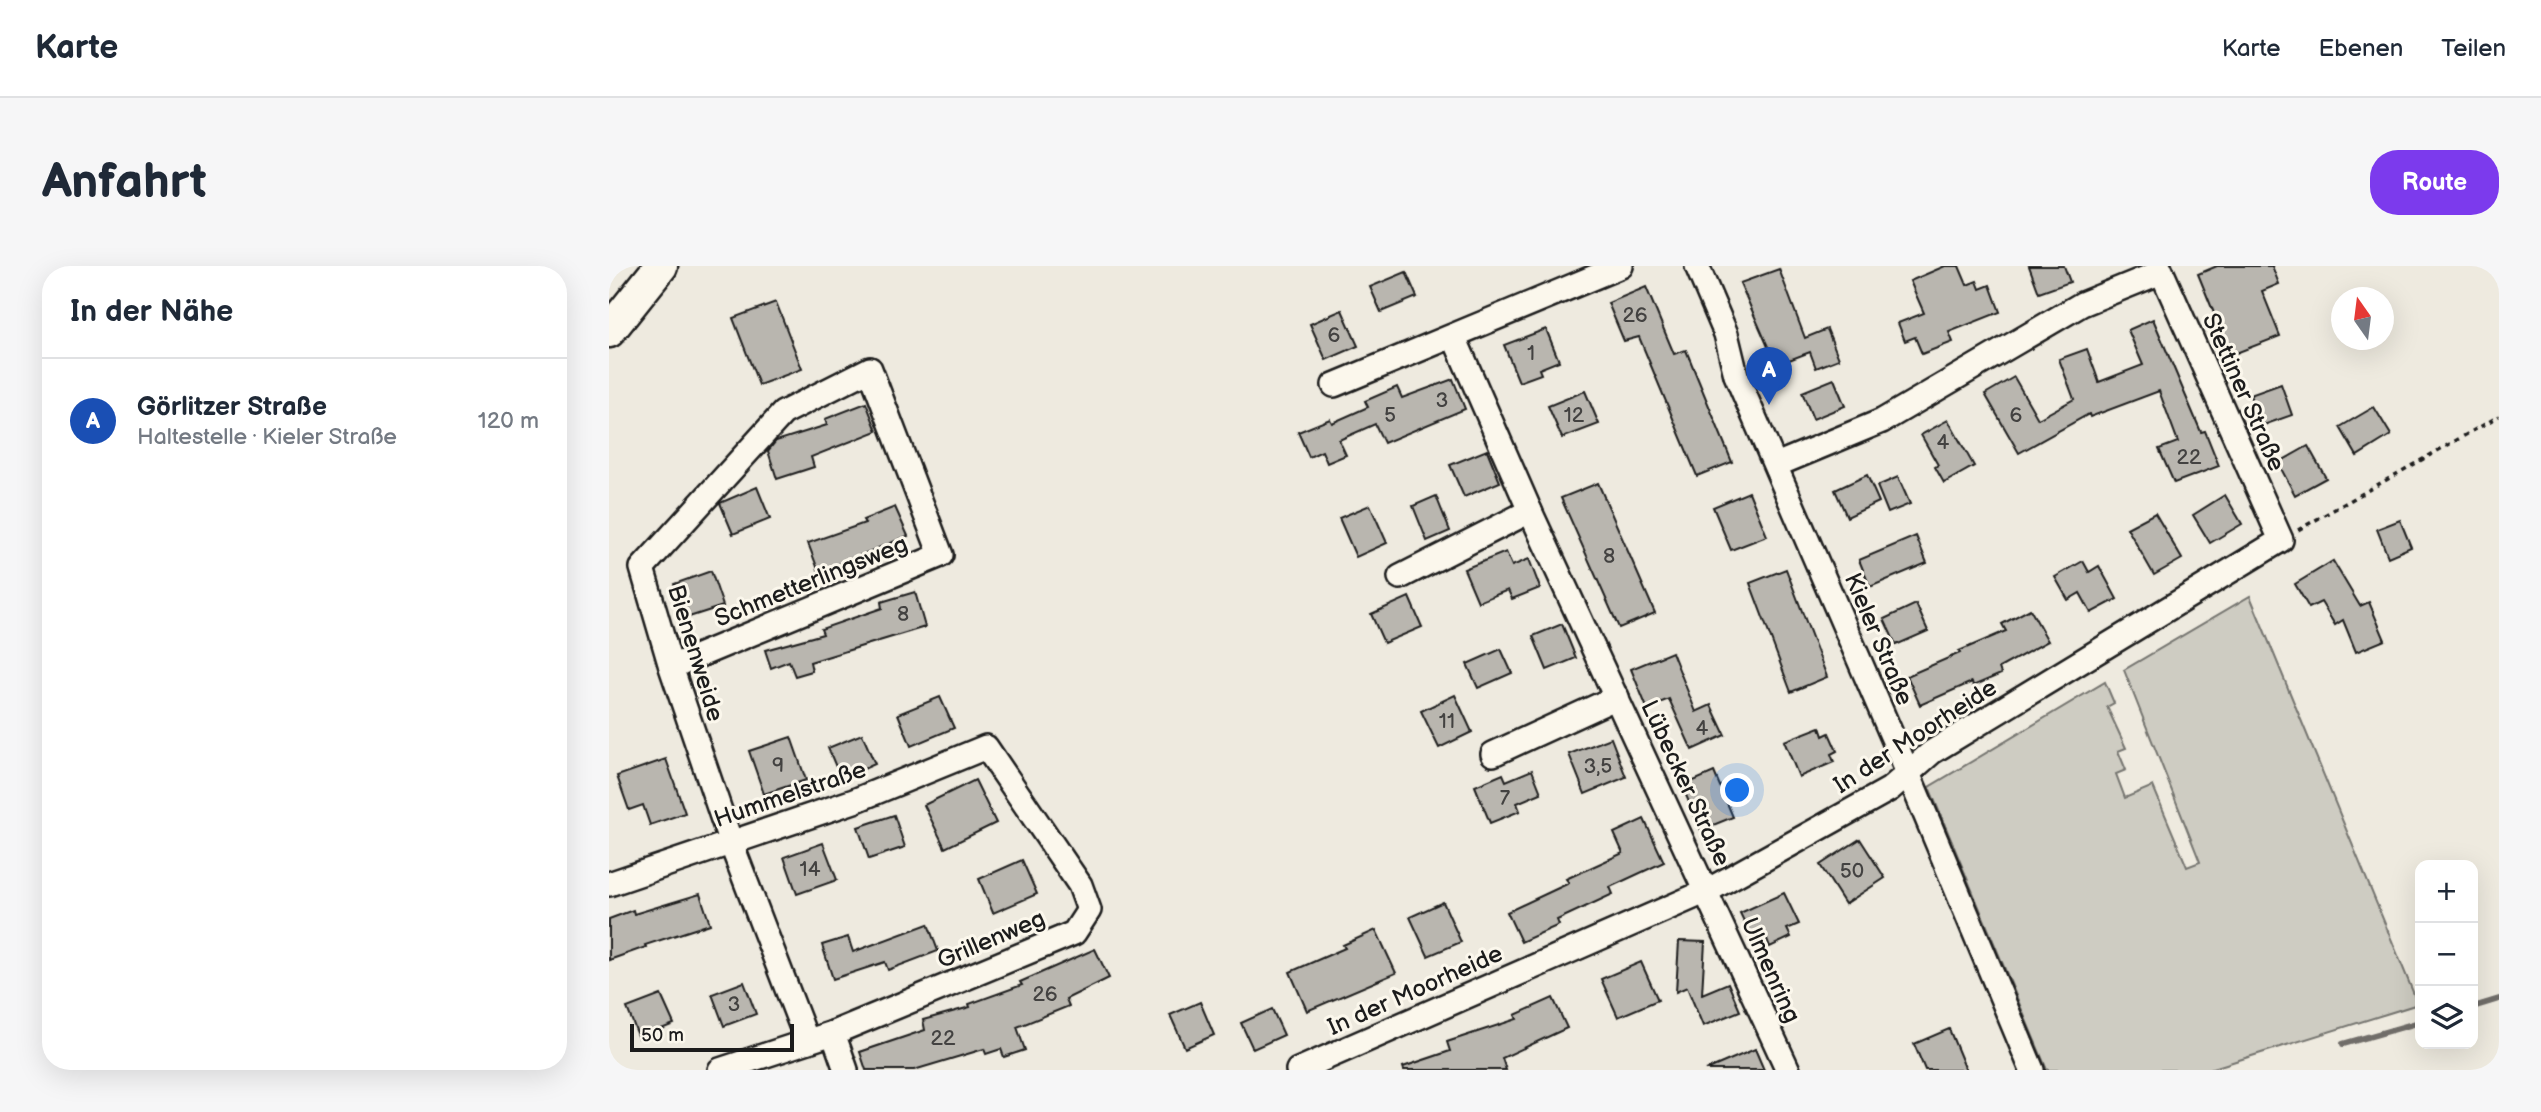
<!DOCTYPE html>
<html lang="de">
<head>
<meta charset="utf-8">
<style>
	:root { --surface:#fff; --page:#f6f6f7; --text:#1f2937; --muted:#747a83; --line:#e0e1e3; --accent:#7c3aed }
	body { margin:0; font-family:"Balsamiq Sans",sans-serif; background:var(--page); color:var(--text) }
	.controls { position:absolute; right:21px; bottom:21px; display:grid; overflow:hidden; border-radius:14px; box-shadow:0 7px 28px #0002 }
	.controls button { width:63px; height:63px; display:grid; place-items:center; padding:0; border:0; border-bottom:2px solid var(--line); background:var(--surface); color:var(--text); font:35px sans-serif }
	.compass { position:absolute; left:1722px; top:21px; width:63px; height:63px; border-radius:50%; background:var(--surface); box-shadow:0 7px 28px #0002; rotate:346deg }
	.scale { position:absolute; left:21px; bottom:18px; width:164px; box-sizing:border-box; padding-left:7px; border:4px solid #1c1c1c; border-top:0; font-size:19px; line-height:24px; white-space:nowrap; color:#1c1c1c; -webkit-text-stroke:5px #fbf7ec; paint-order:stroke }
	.you { position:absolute; left:1129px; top:525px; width:24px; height:24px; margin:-18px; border:5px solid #fff; border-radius:50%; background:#1a73e8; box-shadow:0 0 0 10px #1a73e833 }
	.badge { display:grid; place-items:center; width:46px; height:46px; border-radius:50%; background:var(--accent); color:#fff; font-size:23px; font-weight:700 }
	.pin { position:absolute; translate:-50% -58px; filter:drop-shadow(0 2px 4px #0008) }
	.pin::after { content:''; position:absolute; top:37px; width:24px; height:21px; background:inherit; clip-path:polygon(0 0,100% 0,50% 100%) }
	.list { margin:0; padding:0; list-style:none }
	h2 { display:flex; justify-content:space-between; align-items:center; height:91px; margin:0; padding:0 28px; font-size:30px }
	h2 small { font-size:23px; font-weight:400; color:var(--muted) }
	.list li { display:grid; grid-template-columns:46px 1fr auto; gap:21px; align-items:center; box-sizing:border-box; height:126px; padding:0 28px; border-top:2px solid var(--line) }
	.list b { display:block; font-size:26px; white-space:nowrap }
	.list p { margin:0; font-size:23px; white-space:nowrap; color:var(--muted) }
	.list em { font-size:23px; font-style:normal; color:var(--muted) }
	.icon { flex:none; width:38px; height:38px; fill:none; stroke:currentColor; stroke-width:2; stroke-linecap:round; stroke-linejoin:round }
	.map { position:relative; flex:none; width:1890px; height:804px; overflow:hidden; border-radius:28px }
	header { display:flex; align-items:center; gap:42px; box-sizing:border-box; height:98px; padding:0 35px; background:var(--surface); border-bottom:2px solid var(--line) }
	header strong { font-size:33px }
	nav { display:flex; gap:38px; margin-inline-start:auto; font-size:24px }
	.intro { display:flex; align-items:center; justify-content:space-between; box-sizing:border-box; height:168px; padding:0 42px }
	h1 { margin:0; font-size:49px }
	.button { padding:18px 32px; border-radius:28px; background:var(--accent); color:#fff; font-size:24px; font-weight:700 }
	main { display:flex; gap:42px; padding:0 42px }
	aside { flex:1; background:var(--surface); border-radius:28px; box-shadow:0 7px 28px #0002 }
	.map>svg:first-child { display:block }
</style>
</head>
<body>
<header>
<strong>Karte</strong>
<nav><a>Karte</a><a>Ebenen</a><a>Teilen</a></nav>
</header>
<div class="intro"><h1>Anfahrt</h1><a class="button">Route</a></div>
<main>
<aside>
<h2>In der Nähe<small></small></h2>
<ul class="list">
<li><span class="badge" style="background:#1a4fb4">A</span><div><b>Görlitzer Straße</b><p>Haltestelle · Kieler Straße</p></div><em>120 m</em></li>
</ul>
</aside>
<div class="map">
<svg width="1890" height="804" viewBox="0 0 1890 804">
	<rect width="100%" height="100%" fill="#eeeadf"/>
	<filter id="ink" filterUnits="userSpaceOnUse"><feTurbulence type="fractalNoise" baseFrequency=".0143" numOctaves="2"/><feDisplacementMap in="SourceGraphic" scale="14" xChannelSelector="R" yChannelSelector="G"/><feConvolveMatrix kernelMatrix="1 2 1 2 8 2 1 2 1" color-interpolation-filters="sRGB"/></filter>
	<g filter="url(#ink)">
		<polygon fill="#ceccc2" stroke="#75746f" stroke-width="2" points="1641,330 1809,738 1598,804 1438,804 1320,521 1496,416 1505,437 1498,441 1517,482 1509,485 1517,504 1507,508 1516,532 1544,520 1578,601 1591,596 1515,404"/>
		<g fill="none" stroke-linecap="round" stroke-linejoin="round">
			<g stroke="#6f6d69" stroke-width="6">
				<polyline points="1864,741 1890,733"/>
				<polyline points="1734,778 1811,756"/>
			</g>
		</g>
		<g fill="#b9b6af" stroke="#1c1c1c" stroke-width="2">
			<polygon points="1336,0 1350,0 1358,19 1368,15 1371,23 1381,19 1391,46 1340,66 1344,76 1313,88 1306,71 1296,75 1289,57 1315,47 1301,15"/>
			<polygon points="1420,0 1455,0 1461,16 1430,27"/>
			<polygon points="1608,0 1663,0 1670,18 1653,25 1671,70 1622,89 1589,8"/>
			<polygon points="1170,3 1196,72 1218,63 1230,93 1207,102 1201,86 1167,99 1131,17"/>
			<polygon points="797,6 808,31 772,46 761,21"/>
			<polygon points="1037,21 1065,88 1077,84 1123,196 1088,210 1030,71 1015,75 999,37"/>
			<polygon points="167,36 193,103 150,119 124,52"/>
			<polygon points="733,44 749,80 717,94 701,58"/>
			<polygon points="1544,53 1592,166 1596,165 1610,200 1565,217 1550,183 1569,176 1550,125 1481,151 1480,148 1410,187 1376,128 1405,111 1429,153 1465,133 1450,93 1478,83 1490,116 1534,99 1519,64"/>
			<polygon points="937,63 950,95 930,103 932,108 910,116 895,79"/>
			<polygon points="844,113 856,143 775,177 766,158 730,174 737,189 718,197 713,185 700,191 689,166 721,153 723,157 759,141 756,135 788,121 793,132"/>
			<polygon points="1225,113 1236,140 1204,153 1193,126"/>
			<polygon points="1672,118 1683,149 1652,160 1641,129"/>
			<polygon points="976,125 990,158 953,172 939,140"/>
			<polygon points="257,137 268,165 202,191 205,201 168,213 159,185 167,175 218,159 216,153"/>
			<polygon points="1765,141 1782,169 1748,190 1731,161"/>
			<polygon points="1339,154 1365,200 1335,217 1326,201 1329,199 1312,169"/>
			<polygon points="1699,180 1717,212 1686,229 1669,197"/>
			<polygon points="878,184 891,216 855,231 841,199"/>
			<polygon points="1258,209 1270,236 1238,251 1226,224"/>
			<polygon points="1289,211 1301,238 1279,247 1268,220"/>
			<polygon points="989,217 1046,347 1010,362 952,232"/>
			<polygon points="148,221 161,253 124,268 111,237"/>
			<polygon points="1140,226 1158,270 1122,284 1104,241"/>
			<polygon points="1616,229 1633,258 1601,277 1584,249"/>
			<polygon points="827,230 841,265 818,275 804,240"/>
			<polygon points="761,239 778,277 747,291 730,252"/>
			<polygon points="286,241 299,270 210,306 199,277 256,257 254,254"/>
			<polygon points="1546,247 1573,293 1545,309 1518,262"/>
			<polygon points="1791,254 1802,281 1779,291 1768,263"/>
			<polygon points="1307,270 1318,297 1261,321 1250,294"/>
			<polygon points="897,286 903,300 920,293 931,322 903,333 899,324 869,336 855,303"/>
			<polygon points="1474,295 1480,306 1490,300 1508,333 1482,347 1471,327 1459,334 1446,311"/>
			<polygon points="1724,295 1751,340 1760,336 1776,374 1747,386 1734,354 1726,359 1712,336 1700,342 1686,318"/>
			<polygon points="1177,303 1218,411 1182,426 1141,317"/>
			<polygon points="102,305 114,340 77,352 65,318"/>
			<polygon points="306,326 316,361 201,396 203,405 186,410 180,395 162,402 156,384 214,368 212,363 273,342 272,336"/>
			<polygon points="800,331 813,361 775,377 762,348"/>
			<polygon points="1307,338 1319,365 1287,379 1275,353"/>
			<polygon points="1421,343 1439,375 1390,402 1392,408 1364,420 1363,416 1311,439 1298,410 1351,387 1350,385 1397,365 1393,358"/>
			<polygon points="953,358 967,392 938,404 924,370"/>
			<polygon points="892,383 903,407 869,422 858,398"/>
			<polygon points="1063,386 1087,446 1102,439 1116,469 1083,484 1060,433 1038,442 1022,403"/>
			<polygon points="846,429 863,466 830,482 812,445"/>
			<polygon points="331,431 345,462 302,480 289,448"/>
			<polygon points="1211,461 1214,470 1220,467 1228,485 1222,488 1225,496 1190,511 1175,475"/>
			<polygon points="253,468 266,498 232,513 219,482"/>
			<polygon points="182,471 197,514 155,528 140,485"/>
			<polygon points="1002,472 1017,511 976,528 960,488"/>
			<polygon points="57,493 76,547 41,559 34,539 20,544 8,510"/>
			<polygon points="923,504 932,527 908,537 911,545 881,557 866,520 894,508 897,515"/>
			<polygon points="1105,506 1124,551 1092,564 1073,520"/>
			<polygon points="366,514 387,557 336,582 315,539"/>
			<polygon points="285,549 296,581 260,593 249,561"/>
			<polygon points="1035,553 1055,596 1001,621 1004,628 948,654 950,659 912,676 898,646 960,617 957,613 1014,587 1005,567"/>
			<polygon points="1251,573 1276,612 1236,638 1211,599"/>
			<polygon points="214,577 228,614 188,628 175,591"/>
			<polygon points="413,594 428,628 384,647 370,613"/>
			<polygon points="1175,627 1190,658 1178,663 1182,671 1161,681 1158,673 1146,678 1131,647"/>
			<polygon points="91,628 101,658 36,679 37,681 0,694 0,653 24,644 25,648"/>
			<polygon points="834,636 852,676 819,690 801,651"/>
			<polygon points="319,658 329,685 279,704 276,696 224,713 213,679 239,671 244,686"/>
			<polygon points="767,664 787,707 698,745 681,706 736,682 734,679"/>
			<polygon points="1070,675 1096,676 1093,728 1119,717 1131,745 1094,760 1078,721 1067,726"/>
			<polygon points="486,683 500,712 457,733 460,740 408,761 416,784 395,791 392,783 377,788 375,783 305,804 257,804 251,786 316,764 314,754 361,741 360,738 413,719 411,716"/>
			<polygon points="1032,696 1049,734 1009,751 992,713"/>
			<polygon points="135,716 147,748 115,760 103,728"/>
			<polygon points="52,729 65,758 30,772 18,742"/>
			<polygon points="944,732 958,762 893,792 897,804 795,804 794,801 841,785 838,776 908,753 906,749"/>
			<polygon points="591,736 605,769 576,782 561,749"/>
			<polygon points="663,743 675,769 644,783 632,757"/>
			<polygon points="1340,763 1357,804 1316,804 1305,778"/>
			<polygon points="1146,783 1155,804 1097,804"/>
		</g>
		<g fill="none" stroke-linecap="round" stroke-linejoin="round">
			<g stroke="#1c1c1c" stroke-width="28">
				<g id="minor">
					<polyline points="1088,0 1117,68 1127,109 1299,507 1423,804"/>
					<polyline points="845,71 921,245 1179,804"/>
					<polyline points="725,119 1012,0"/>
					<polyline points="1167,199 1273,155 1473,38 1552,6"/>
					<polyline points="791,311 921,245"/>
					<polyline points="62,401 332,289 261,103 174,147 33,302 62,401 122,577 198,775"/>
					<polyline points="884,488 1008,431"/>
					<polyline points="0,618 245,535 377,481 471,619 480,644 465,667 224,767 111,804"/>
					<polyline points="224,767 237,804"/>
					<polyline points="689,804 1098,625 1281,523 1323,486 1672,274 1550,0"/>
				</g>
			</g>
			<g stroke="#1c1c1c" stroke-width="37">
				<polyline id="secondary" points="0,65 52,0"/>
			</g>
			<polyline stroke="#1c1c1c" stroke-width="3.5" stroke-dasharray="5 5" stroke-linecap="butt" points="1689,264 1890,150"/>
			<use href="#minor" stroke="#fbf7ec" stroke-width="23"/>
			<use href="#secondary" stroke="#fbf7ec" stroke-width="32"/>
		</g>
	</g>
	<g text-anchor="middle" stroke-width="6" stroke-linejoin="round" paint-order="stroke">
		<g font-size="21" fill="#434241">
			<text x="1026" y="56">26</text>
			<text x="725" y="76">6</text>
			<text x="922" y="94">1</text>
			<text x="833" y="141">3</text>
			<text x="781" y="156">5</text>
			<text x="965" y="156">12</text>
			<text x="1407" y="156">6</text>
			<text x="1334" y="183">4</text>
			<text x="1580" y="198">22</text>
			<text x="1000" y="297">8</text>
			<text x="294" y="355">8</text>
			<text x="838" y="462">11</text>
			<text x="1093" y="469">4</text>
			<text x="169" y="506">9</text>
			<text x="989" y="507">3,5</text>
			<text x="896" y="539">7</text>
			<text x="201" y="610">14</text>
			<text x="1243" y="612">50</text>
			<text x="436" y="735">26</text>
			<text x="125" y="745">3</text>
			<text x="334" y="779">22</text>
		</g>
		<g font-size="24" fill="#1c1c1c" stroke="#fbf7ec">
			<text transform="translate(1635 126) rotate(66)" y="8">Stettiner Straße</text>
			<text transform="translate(202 315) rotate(-22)" y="8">Schmetterlingsweg</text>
			<text transform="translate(1270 373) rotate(67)" y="8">Kieler Straße</text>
			<text transform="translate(87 387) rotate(73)" y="8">Bienenweide</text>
			<text transform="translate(1306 470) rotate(-33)" y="8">In der Moorheide</text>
			<text transform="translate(1077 517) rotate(65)" y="8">Lübecker Straße</text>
			<text transform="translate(181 528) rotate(-19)" y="8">Hummelstraße</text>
			<text transform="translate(382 673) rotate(-23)" y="8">Grillenweg</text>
			<text transform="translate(1162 704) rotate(66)" y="8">Ulmenring</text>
			<text transform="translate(806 724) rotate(-24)" y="8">In der Moorheide</text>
		</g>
	</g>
</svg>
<div class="controls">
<button>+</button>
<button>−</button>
<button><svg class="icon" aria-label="layers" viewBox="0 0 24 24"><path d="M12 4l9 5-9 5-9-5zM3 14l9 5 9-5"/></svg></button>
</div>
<svg class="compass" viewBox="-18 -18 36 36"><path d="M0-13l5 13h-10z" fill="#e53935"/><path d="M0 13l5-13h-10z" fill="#747a83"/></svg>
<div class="scale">50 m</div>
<div class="you"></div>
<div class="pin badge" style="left:1160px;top:139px;background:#1a4fb4">A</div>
</div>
</main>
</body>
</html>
